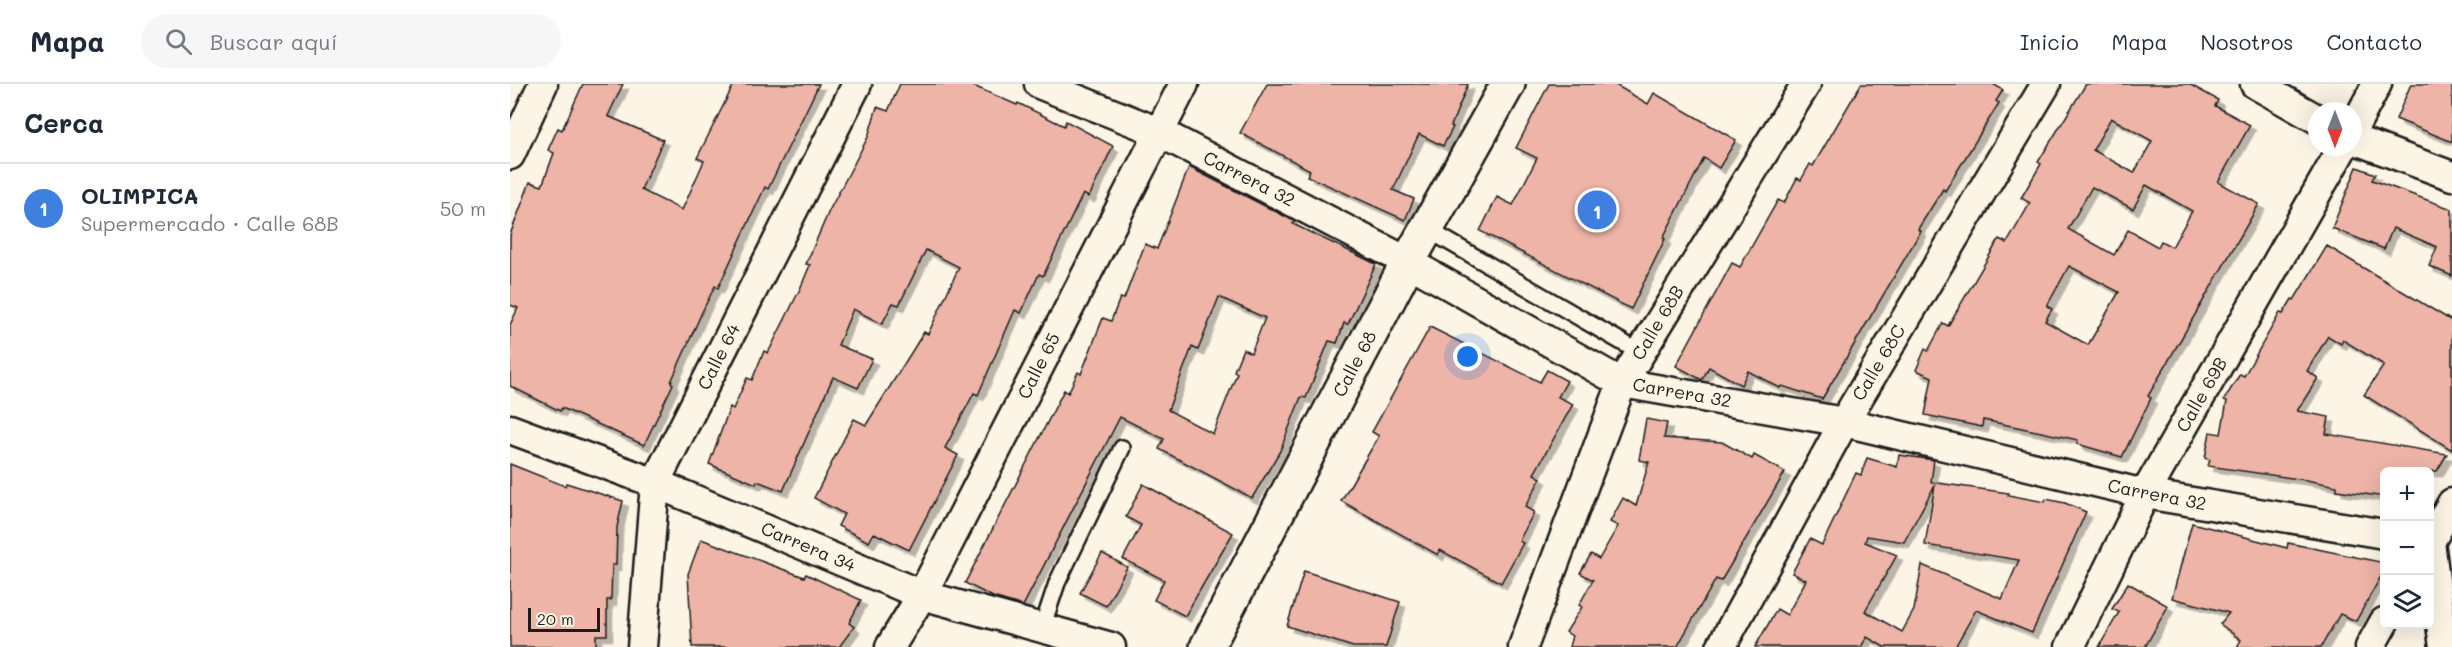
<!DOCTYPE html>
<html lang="es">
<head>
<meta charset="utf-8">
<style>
	:root { --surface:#fff; --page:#f6f6f7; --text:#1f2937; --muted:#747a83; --line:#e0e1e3; --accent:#1c1c1c }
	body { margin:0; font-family:Mali,sans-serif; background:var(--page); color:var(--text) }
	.controls { position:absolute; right:18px; bottom:18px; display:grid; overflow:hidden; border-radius:9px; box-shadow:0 6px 24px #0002 }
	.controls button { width:54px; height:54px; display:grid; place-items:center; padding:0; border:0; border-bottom:2px solid var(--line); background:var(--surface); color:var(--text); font:30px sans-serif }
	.compass { position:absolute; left:1798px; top:18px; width:54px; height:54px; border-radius:50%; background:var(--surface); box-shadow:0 6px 24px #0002; rotate:180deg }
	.scale { position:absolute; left:18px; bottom:15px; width:72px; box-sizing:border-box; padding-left:6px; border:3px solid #1c1c1c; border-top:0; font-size:16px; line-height:21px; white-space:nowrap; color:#1c1c1c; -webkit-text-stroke:4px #fcf5e5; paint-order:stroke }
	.you { position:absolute; left:958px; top:273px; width:21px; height:21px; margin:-15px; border:4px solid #fff; border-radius:50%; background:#1a73e8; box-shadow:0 0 0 9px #1a73e833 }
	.badge { display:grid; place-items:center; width:39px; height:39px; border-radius:50%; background:var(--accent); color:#fff; font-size:20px; font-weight:700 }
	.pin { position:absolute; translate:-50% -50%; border:3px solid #fff; box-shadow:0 2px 6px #0006 }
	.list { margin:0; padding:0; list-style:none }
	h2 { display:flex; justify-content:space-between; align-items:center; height:78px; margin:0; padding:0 24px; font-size:26px }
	h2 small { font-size:20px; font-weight:400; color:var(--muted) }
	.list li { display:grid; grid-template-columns:39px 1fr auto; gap:18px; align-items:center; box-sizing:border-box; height:90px; padding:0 24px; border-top:2px solid var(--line) }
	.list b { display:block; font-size:22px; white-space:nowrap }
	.list p { margin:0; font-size:20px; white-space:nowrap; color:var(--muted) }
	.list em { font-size:20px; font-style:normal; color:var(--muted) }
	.icon { flex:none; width:33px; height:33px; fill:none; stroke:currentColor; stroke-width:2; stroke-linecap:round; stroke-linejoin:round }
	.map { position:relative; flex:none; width:1942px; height:563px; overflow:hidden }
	header { display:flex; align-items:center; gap:36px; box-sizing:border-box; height:84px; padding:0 30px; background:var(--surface); border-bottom:2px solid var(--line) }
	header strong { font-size:28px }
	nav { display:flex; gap:33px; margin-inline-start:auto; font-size:21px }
	.search { width:420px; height:54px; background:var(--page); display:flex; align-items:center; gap:15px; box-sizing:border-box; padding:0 21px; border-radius:33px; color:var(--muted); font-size:22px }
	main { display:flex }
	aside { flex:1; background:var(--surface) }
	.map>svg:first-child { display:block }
</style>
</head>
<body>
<header>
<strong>Mapa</strong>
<div class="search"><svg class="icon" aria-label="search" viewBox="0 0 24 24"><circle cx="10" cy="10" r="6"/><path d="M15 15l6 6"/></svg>Buscar aquí</div>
<nav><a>Inicio</a><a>Mapa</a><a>Nosotros</a><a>Contacto</a></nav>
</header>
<main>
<aside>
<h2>Cerca<small></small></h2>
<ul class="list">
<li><span class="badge" style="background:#3f7fe0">1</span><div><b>OLIMPICA</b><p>Supermercado · Calle 68B</p></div><em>50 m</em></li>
</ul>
</aside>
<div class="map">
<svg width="1942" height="563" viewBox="0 0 1942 563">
	<defs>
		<filter id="shadow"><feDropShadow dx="5.5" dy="5.5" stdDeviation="0" flood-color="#0004"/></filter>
	</defs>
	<rect width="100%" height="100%" fill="#fcf5e5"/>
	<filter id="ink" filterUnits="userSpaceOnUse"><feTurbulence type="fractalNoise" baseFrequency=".0167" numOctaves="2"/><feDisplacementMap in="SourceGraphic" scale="12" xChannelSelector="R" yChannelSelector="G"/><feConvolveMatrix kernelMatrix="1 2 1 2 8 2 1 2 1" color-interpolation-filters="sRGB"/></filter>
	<g filter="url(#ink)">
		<g fill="#edb4a7" stroke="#1c1c1c" stroke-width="1.5" fill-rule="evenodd" filter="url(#shadow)">
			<polygon points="73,0 113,0 98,32 153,56 131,106 172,126 194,77 187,74 224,0 309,0 258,105 255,103 208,204 205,202 192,228 161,298 163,300 134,361 52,324 50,327 0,302 0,241 8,224 0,221 0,151 20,98 32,102 44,69 38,66 48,44 52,46"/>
			<polygon points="390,0 459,0 507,21 508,19 554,42 556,37 603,62 579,113 573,110 533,192 529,190 511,229 505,226 468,311 464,309 435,364 448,371 399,466 364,449 359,458 328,442 334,430 304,414 344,335 356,341 414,248 418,250 449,183 416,166 389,221 383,219 372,240 343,225 328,261 362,275 348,304 323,293 273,407 247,397 246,400 199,380 220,323 223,325 237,294 242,296 254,267 258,269 290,205 300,181 296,180 319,127 358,53 367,23 378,27"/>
			<polygon points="757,0 958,0 941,42 943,43 933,62 909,50 883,106 904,115 895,136 797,92 800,86 730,49"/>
			<polygon points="1039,0 1104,0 1138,20 1144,9 1226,56 1209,84 1194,74 1153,154 1155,155 1121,225 970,147 987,113 1003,121 1027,74 1006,64"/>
			<polygon points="1351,0 1483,0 1493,6 1486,17 1489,19 1435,107 1433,105 1408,145 1411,147 1312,315 1272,302 1270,304 1238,287 1231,301 1199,283 1192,296 1166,282 1222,179 1230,183 1268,116 1274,119 1287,94 1291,96 1300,80 1303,82"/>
			<path d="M1576,0H1679L1708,16L1705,22L1740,41L1708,98L1749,120L1638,312L1641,314L1612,373L1567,360L1568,356L1531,348L1473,336L1472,343L1415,331L1422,293L1406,286L1415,265L1418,267L1433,239L1438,242L1489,155L1497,159L1520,119L1511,114L1531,80L1528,78ZM1601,34L1642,57L1624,89L1583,66ZM1636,101L1682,127L1662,163L1651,157L1648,163L1618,146L1604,171L1558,145L1582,103L1623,125ZM1559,182L1609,208L1578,261L1535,237L1542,225L1537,222Z"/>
			<polygon points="1901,0 1942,0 1942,58 1886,35"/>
			<path d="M679,83L784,137L783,140L866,180L838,240L834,239L827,259L819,257L796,314L791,313L770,367L742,414L649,365L654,355L610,333L513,522L483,513L455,499L554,306L558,309L568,288L571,290L593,234L601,237L610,214L614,215L635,160L647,165ZM709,213L755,234L741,269L733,265L724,287L727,289L703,350L658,326L682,263L688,266Z"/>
			<polygon points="1847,83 1865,90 1862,96 1942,125 1942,192 1919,182 1927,163 1883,144 1874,165 1822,144"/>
			<polygon points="1817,162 1942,237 1942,366 1854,311 1874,281 1833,256 1831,260 1818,252 1797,287 1808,294 1787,327 1819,333 1816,350 1937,370 1927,387 1875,387 1875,413 1827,406 1827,402 1796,396 1698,382 1700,376 1695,374 1700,348 1711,350 1717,317 1714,316 1730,290 1734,292 1770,229 1773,230 1782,215 1784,216"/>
			<polygon points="920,243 1030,298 1037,286 1057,297 1048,313 1063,320 1024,390 1031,394 1015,423 1024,428 1009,457 1013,459 991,499 930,466 928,471 831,417 869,352 862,348"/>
			<polygon points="1136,335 1157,339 1154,354 1212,358 1242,375 1244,371 1275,388 1211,497 1206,495 1167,563 1059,563 1062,552 1056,548 1072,523 1069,521 1083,496 1070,489 1081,470 1089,475 1108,442 1100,438 1113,414 1126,422 1139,378 1129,376"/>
			<path d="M1389,371L1424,376L1421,398L1499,409L1498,411L1535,418L1536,415L1555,419L1576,428L1522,549L1466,526L1445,563H1374L1357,553L1351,563H1245L1267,525L1277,531L1296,496L1282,489L1300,455L1312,461L1346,389L1351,391L1357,374L1387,383ZM1425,401L1415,461L1509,476L1492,515L1412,481L1404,526L1392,548L1355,527L1387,471L1355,458L1357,452L1394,458Z"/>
			<polygon points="0,380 55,402 56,399 113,417 107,443 106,481 102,481 101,516 97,516 97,551 86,551 86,563 0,563"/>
			<polygon points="633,400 723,449 675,532 644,516 654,496 613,475 631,441 616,433"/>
			<polygon points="1682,439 1777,464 1778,459 1875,479 1875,485 1846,537 1830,530 1811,563 1727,563 1731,556 1710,540 1719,529 1662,514"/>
			<polygon points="191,455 294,493 296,490 351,516 339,539 344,543 329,563 182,563 178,490"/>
			<polygon points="592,469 617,483 596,522 570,509"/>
			<polygon points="794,487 890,518 876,563 843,563 777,542"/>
			<polygon points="1618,499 1658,522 1635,563 1589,563 1609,528 1602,525"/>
		</g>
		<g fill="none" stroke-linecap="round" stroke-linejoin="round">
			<g stroke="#1c1c1c" stroke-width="20">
				<g id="lane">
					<polyline points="917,145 1129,268"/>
					<polyline points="532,544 547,499 612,364"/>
				</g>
			</g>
			<g stroke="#1c1c1c" stroke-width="33">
				<g id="street">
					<polyline points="529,0 649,48 898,178 1112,299 1334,338 1635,410 1874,450"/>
					<polyline points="1745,0 1807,35"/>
					<polyline points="1843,45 1867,0"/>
					<polyline points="1843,55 1942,92"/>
					<polyline points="0,71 33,0"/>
					<polyline points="0,345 145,399 412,511 601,563"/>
					<polyline points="1920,458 1934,563"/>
					<polyline points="1920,458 1942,419"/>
					<polyline points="132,563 145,399 347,0"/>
					<polyline points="380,563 412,511 674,0"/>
					<polyline points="1013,563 1112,299 1296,0"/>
					<polyline points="1211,563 1334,338 1536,0"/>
					<polyline points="1560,563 1635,410 1833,63"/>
					<polyline points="1860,563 1874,538"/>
				</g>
			</g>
			<g stroke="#1c1c1c" stroke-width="38">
				<polyline id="secondary" points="697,563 898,178 998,0"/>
			</g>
			<use href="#lane" stroke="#fcf5e5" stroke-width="15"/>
			<use href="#street" stroke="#fcf5e5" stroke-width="28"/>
			<use href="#secondary" stroke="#fcf5e5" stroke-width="33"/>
		</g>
	</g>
	<g text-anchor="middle" stroke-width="5" stroke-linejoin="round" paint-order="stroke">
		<g font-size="18" fill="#1c1c1c" stroke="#fcf5e5">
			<text transform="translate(739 95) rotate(27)" y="6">Carrera 32</text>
			<text transform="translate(1148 239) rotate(-59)" y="6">Calle 68B</text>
			<text transform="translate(209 273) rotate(-63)" y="6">Calle 64</text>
			<text transform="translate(1369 279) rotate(-59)" y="6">Calle 68C</text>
			<text transform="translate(845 280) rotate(-62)" y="6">Calle 68</text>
			<text transform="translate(529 282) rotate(-63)" y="6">Calle 65</text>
			<text transform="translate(1172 309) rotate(10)" y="6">Carrera 32</text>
			<text transform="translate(1692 311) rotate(-60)" y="6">Calle 69B</text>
			<text transform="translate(1647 411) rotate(11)" y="6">Carrera 32</text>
			<text transform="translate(298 463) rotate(23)" y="6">Carrera 34</text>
		</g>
	</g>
</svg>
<div class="controls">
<button>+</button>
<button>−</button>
<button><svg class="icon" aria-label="layers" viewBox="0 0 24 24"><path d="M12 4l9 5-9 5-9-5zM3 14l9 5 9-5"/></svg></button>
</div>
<svg class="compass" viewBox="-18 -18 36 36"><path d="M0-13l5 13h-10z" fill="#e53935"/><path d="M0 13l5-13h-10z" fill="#747a83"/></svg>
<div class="scale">20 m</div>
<div class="you"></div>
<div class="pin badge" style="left:1087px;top:126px;background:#3f7fe0">1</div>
</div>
</main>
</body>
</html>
